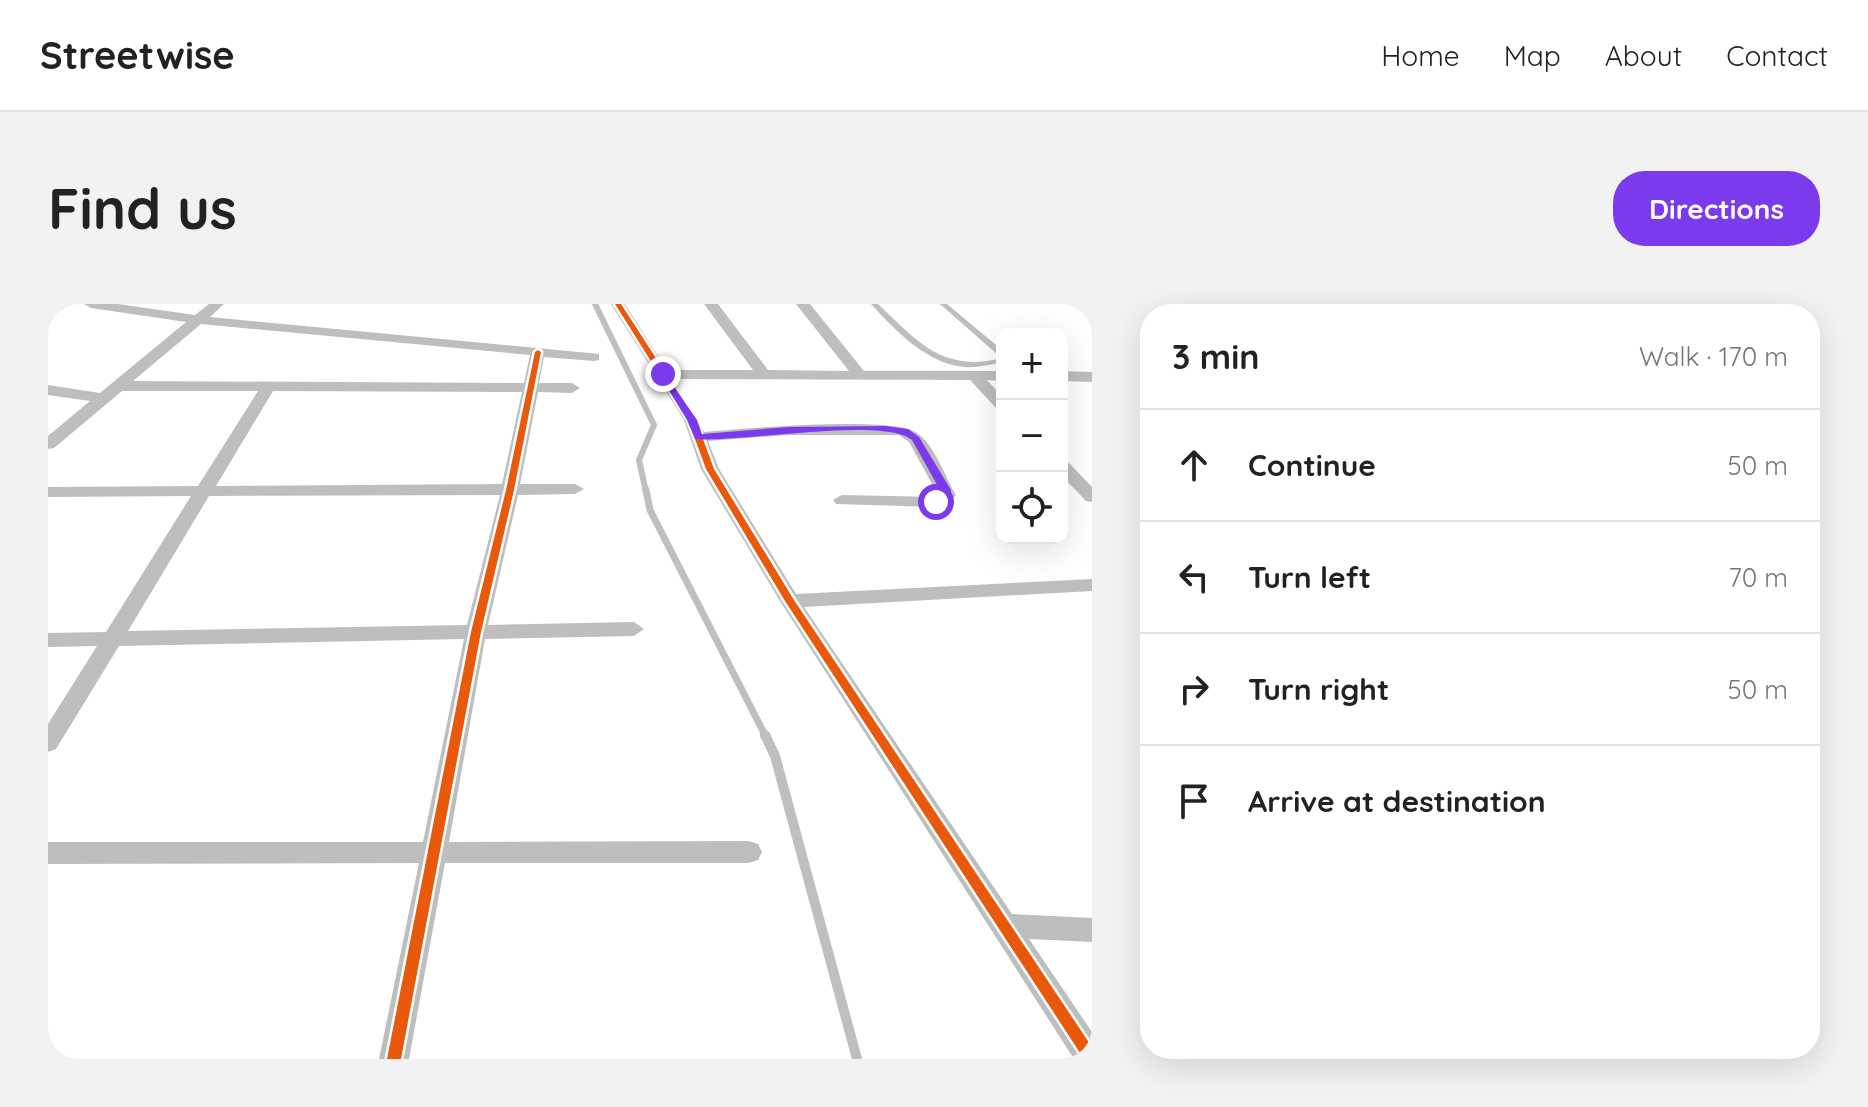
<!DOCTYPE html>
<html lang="en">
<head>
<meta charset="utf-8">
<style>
	:root { --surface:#fff; --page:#f2f2f2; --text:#222; --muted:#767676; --line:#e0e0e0; --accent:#7c3aed }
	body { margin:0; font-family:Quicksand,sans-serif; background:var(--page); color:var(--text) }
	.controls { position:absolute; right:24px; top:24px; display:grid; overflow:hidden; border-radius:16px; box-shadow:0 8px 32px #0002 }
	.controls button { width:72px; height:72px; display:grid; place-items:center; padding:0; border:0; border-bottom:2px solid var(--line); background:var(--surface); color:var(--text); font:40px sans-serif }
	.stop { position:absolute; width:24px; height:24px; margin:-18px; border:6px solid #7c3aed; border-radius:50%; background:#fff }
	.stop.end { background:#7c3aed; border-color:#fff; box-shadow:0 2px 8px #0008 }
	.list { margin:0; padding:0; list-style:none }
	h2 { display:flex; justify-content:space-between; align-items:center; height:104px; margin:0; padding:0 32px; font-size:34px }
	h2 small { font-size:26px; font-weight:400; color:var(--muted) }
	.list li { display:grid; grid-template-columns:52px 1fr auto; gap:24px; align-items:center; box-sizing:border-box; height:112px; padding:0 32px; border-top:2px solid var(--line) }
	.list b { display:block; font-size:30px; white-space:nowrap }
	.list em { font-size:26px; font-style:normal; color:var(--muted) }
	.icon { flex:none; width:44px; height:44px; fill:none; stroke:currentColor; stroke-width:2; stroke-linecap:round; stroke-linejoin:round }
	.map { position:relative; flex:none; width:1044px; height:755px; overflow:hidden; border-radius:32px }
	header { display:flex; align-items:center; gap:48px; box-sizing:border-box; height:112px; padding:0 40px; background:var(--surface); border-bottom:2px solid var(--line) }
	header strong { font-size:38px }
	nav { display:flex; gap:44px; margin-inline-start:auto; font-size:28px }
	.intro { display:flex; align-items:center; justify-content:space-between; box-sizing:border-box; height:192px; padding:0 48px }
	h1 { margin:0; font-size:56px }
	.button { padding:20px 36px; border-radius:32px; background:var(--accent); color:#fff; font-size:28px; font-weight:700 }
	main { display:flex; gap:48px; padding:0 48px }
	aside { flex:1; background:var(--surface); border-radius:32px; box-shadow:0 8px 32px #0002 }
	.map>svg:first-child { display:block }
</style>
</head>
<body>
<header>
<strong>Streetwise</strong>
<nav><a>Home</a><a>Map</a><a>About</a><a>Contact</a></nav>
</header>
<div class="intro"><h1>Find us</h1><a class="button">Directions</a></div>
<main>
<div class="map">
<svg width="1044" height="755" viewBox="0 0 1044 755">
	<rect width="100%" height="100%" fill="#fff"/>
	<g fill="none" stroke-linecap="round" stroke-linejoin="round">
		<polyline stroke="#bfbfbf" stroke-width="6" points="547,0 606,121 591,156 598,188"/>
		<polyline stroke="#bfbfbf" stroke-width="7" points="598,186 602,206 718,433"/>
		<polyline stroke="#bfbfbf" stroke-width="10" points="717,431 727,452 809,755"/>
		<path fill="#bebebe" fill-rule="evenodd" d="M823,0H830C867,35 893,68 950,55V51L892,0H899L954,46V58C941,61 929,64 916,63C879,60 847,26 823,0Z"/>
		<g fill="#bebebe" fill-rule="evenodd">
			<path d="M36,0H70L147,11L161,0H176L162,13L551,50V56L546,57L496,53L491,79H524L532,84L524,89L490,88L472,180H527L536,185L527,190L470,191L440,321L586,318L596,325L586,332L437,335L401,538L701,537L710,540L714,548L710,556L701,559H397L361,755H331L371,559L0,560V538H375L416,335L71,342L8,445L0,448V420L49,342L0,343V329L58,328L143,192L0,193V183L150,182L210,87H74L6,144L0,145V132L42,97L0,91V81L52,89L138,18L43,4ZM153,20L482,51L476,79L85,77ZM225,87L474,88L454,180L168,182ZM452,191L419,321L80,327L161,192Z"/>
			<path d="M563,0H577L619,66H705L656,0H670L720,66L801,67L748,0H762L816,67H954V77L939,76L954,92V106L948,104L922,76L625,75L656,128C694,125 845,111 869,129C887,141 897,173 908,191L900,201L888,203L788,200L785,196L794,191L888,193L890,191L861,138L851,131H740L660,137L671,165L748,290L1044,275V287L756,303L964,610L1044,614V638L981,635L1044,728V755H1026L732,297L653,165L636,116Z"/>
			<polygon points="1014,67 1044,68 1044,78 1014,77"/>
			<polygon points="1014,157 1020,158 1044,183 1044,198 1038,197 1014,172"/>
		</g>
		<g stroke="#fff" stroke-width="5">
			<g id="cycleway">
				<polygon points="567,0 573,0 648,116 666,165 746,296 1044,743 1044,755 1036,755 737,297 658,165 640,116"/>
				<polygon points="490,46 493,48 466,186 433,328 353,755 339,755 423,328 458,186 487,48"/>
			</g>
		</g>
		<use href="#cycleway" fill="#e8590c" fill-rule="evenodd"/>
	</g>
	<path fill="#7c3aed" d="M615,67L649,116L654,130L740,123L838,122L860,125L871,133L903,186V194L884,200V196L893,193L892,186L864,136C836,112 690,139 647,135L639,116L611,70Z"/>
</svg>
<div class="controls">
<button>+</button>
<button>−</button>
<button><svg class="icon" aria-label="locate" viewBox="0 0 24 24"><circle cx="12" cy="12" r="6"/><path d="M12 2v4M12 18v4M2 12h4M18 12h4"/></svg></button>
</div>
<div class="stop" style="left:888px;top:198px"></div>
<div class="stop end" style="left:615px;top:70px"></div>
</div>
<aside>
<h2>3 min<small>Walk · 170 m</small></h2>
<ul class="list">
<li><svg class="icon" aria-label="ahead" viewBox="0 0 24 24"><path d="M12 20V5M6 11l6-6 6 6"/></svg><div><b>Continue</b></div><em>50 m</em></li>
<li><svg class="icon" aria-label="left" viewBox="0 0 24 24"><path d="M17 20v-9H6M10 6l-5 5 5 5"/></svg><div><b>Turn left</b></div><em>70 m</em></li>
<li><svg class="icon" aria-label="right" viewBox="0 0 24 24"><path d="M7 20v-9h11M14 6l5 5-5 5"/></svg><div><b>Turn right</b></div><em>50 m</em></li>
<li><svg class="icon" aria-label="arrive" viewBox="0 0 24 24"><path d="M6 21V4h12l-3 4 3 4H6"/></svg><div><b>Arrive at destination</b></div></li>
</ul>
</aside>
</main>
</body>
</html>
